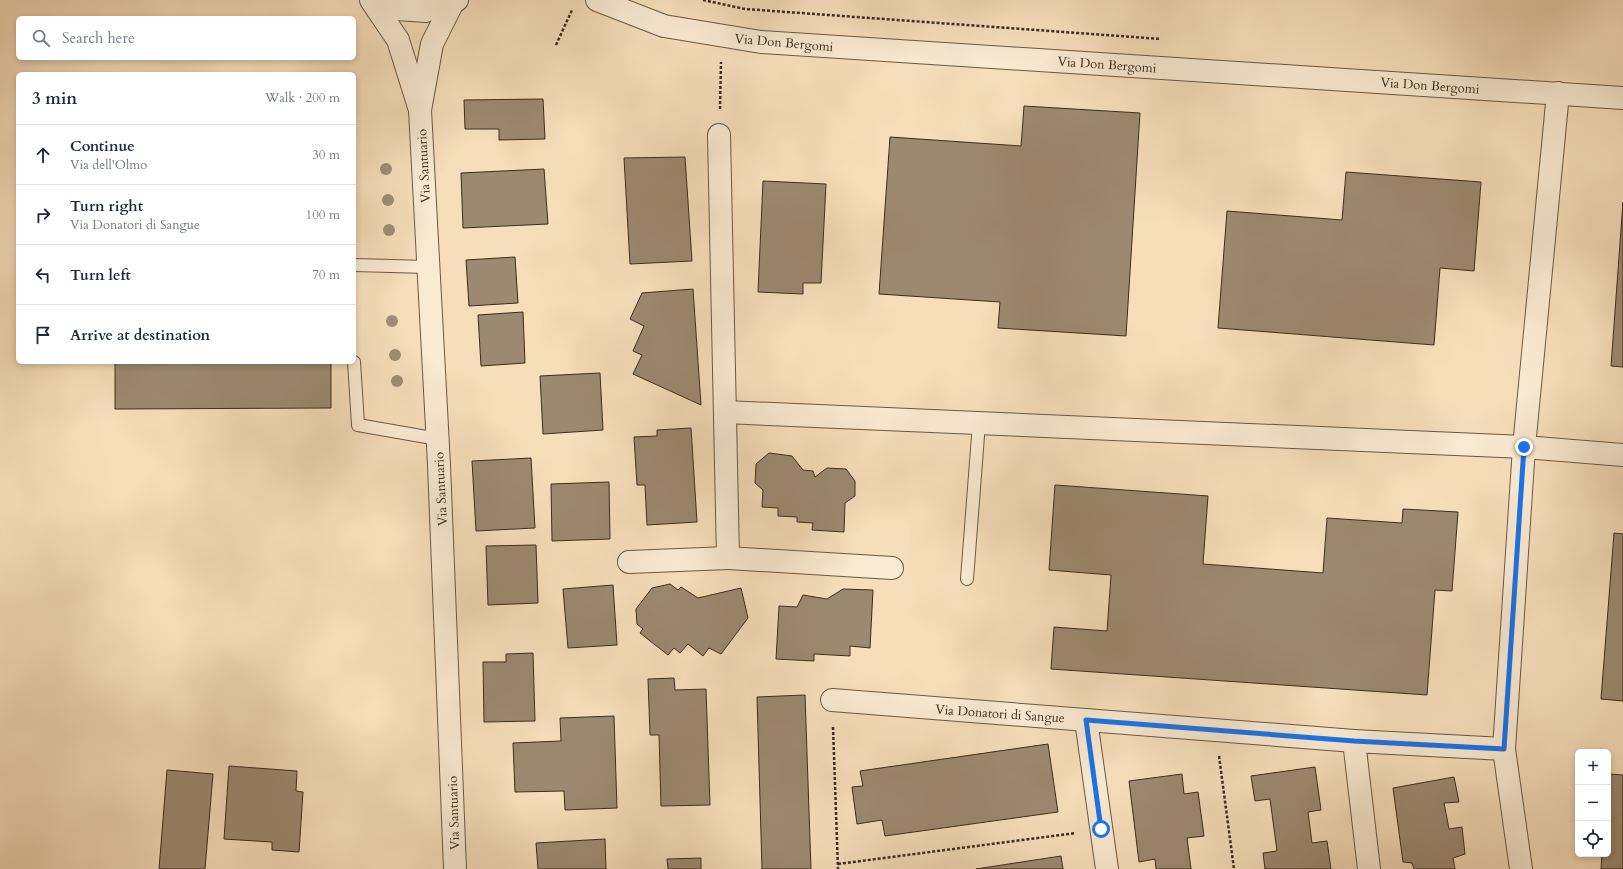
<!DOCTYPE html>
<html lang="en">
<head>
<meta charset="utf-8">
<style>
	:root { --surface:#fff; --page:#f2f2f3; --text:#1f2937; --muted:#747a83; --line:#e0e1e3 }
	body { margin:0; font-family:Cardo,serif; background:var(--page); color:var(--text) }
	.controls { position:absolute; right:12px; bottom:12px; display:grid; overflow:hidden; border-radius:6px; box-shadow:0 2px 6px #0003 }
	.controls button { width:36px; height:36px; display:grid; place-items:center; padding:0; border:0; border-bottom:1px solid var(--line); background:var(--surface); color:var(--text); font:20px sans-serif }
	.stop { position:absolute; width:12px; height:12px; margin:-9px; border:3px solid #1a73e8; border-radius:50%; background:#fff }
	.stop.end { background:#1a73e8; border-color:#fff; box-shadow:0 1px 4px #0008 }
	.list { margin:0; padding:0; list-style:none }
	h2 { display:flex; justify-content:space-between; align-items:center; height:52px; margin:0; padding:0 16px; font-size:17px }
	h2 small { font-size:13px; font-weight:400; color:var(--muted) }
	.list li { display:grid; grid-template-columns:26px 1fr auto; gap:12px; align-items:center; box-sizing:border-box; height:60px; padding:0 16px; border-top:1px solid var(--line) }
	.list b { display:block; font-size:15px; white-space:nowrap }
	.list p { margin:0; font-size:13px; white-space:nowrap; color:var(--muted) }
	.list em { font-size:13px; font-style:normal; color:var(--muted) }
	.icon { flex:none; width:22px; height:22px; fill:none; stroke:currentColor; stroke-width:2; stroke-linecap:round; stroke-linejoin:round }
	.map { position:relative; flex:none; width:1623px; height:869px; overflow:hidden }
	.search { position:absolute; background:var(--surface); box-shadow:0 2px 6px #0003; left:16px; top:16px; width:340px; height:44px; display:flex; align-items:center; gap:10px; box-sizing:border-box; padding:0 14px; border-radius:6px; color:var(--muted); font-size:15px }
	.panel { position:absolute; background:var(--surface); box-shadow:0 2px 6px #0003; left:16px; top:72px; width:340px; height:292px; border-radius:6px }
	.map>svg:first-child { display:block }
</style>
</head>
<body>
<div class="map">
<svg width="1623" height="869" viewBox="0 0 1623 869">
	<rect width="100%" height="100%" fill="#f6deba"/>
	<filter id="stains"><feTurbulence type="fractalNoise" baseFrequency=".005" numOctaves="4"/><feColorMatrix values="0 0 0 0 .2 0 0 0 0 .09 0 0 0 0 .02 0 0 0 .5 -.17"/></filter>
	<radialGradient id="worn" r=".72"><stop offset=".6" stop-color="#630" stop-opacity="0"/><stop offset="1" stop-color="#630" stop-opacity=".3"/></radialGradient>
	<g fill="#9d8970" stroke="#3c2c20">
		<polygon points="543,99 545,139 499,140 499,129 465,129 464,100"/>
		<polygon points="1024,106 1140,113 1126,336 998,328 1000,302 879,294 890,137 1021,146"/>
		<polygon points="685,157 692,261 630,264 624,158"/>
		<polygon points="544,169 548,224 463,228 461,173"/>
		<polygon points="1346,172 1481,182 1474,271 1440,268 1434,345 1218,328 1227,211 1342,220"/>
		<polygon points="763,181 826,184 821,283 803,283 803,294 758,292"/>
		<polygon points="1623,202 1623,367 1611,366"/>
		<polygon points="515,257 518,303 469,306 466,260"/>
		<polygon points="693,289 701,405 633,374 642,355 633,351 644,326 630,319 642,293"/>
		<polygon points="523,312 525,363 481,366 478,315"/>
		<polygon points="115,362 331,362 331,408 115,409"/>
		<polygon points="600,373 603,430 543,434 540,376"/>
		<polygon points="691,428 697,522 647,525 645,485 637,485 634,437 657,436 657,430"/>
		<polygon points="769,453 792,456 803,470 813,471 815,477 827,468 846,469 855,481 855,496 845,503 844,532 812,530 813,523 797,522 797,517 778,516 778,508 762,507 763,490 755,483 756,464"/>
		<polygon points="531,458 535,528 476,531 472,461"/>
		<polygon points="609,482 610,539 552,541 551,484"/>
		<polygon points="1055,485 1208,496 1203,564 1323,573 1327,518 1402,523 1403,509 1458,512 1452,591 1435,590 1427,695 1051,669 1054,627 1107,631 1111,575 1049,570"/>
		<polygon points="1614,533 1623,534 1623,701 1601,699"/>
		<polygon points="536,545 538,603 488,605 486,546"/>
		<polygon points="670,584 678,590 681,587 698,598 741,588 748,618 721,654 709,648 703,656 688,644 680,653 674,648 668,655 640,633 643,629 637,624 636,609 652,588"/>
		<polygon points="613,585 617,645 568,648 563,589"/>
		<polygon points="843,589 873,590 870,648 850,646 850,656 814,654 814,661 776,659 779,606 797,607 803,595 827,599"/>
		<polygon points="533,653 535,721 484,722 483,662 506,662 506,654"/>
		<polygon points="674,678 675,690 706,689 710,805 661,806 659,735 650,735 648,679"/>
		<polygon points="805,695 811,869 762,869 757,697"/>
		<polygon points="614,716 617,808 565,810 564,791 515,792 513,743 561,741 560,718"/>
		<polygon points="1048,744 1058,812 885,836 882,820 857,824 852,787 863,786 860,771"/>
		<polygon points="229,766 297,771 296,791 303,792 299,852 272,850 272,842 224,839"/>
		<polygon points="1315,767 1321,810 1308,812 1312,843 1327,841 1331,869 1265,869 1263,853 1277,851 1270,799 1255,801 1251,776"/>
		<polygon points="167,770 213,774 205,869 159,869"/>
		<polygon points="1182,774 1184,794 1198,792 1204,836 1187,838 1191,869 1156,869 1155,859 1139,862 1129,781"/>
		<polygon points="1609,774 1623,775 1623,869 1601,869 1602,854 1608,854"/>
		<polygon points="1454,777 1459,802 1444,803 1449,829 1462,827 1465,854 1453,858 1455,869 1414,869 1412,863 1403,862 1393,788"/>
		<polygon points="605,839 606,869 538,869 536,843"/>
		<polygon points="1061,856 1063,869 976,869"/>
		<polygon points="701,858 701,869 668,869 667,859"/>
	</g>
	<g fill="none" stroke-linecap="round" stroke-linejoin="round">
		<g stroke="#6a5846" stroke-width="14">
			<g id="service">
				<polyline points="354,265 428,267"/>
				<polyline points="354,362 358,425 438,439"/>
				<polyline points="967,579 979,423"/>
			</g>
		</g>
		<g stroke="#6a5846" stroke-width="24">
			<g id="minor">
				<polyline points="719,135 728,558 892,568"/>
				<polyline points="725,412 1524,447 1623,455"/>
				<polyline points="629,562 728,558"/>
				<polyline points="832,700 1354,741"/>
				<polyline points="1086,720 1107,869"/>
				<polyline points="1369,869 1354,741 1504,749"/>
				<polyline points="1521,869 1504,749 1524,447 1558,93"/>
			</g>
		</g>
		<g stroke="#6a5846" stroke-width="24">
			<g id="tertiary">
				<polyline points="371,0 398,40 419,107"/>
				<polyline points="374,0 397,9 426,11 457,0"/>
				<polyline points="597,0 664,26 761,42 1623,98"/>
				<polyline points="453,2 432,44 420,110 439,465 455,869"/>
			</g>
		</g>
		<g stroke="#3c2c20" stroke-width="2.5" stroke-dasharray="3 2" stroke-linecap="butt">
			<polyline points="703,0 745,9 1161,39"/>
			<polyline points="556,45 572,10"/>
			<polyline points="720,109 721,62"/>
			<polyline points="833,727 838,869"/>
			<polyline points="1219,756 1234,869"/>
			<polyline points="838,864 1076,833"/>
		</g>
		<use href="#service" stroke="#f9ead2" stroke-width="12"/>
		<use href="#minor" stroke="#f9ead2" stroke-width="22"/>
		<use href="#tertiary" stroke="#f9ead2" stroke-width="22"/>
	</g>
	<g fill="#a18d74">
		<circle cx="386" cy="169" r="6"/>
		<circle cx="388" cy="200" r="6"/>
		<circle cx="389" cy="230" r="6"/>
		<circle cx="392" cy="321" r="6"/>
		<circle cx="395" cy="355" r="6"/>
		<circle cx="397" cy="381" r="6"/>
	</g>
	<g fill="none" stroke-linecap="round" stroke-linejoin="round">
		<polyline stroke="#1a73e8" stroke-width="5" points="1101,829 1086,720 1354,741 1504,749 1524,447"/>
	</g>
	<g text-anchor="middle" stroke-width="3.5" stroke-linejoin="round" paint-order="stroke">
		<g font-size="13" fill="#3c2c20" stroke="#f9ead2">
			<text transform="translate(784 42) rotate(5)" y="5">Via Don Bergomi</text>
			<text transform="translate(1107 64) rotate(4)" y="5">Via Don Bergomi</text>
			<text transform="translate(1430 85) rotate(4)" y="5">Via Don Bergomi</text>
			<text transform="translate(423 166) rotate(-93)" y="5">Via Santuario</text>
			<text transform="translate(440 489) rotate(-93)" y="5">Via Santuario</text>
			<text transform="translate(1000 713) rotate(4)" y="5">Via Donatori di Sangue</text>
			<text transform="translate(453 813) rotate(-92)" y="5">Via Santuario</text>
		</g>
	</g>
	<rect width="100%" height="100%" filter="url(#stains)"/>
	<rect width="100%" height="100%" fill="url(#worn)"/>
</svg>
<div class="controls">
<button>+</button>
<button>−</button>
<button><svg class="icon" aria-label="locate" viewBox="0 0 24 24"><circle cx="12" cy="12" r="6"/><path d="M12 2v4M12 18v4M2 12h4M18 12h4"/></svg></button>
</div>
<div class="stop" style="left:1101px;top:829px"></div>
<div class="stop end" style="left:1524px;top:447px"></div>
<div class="search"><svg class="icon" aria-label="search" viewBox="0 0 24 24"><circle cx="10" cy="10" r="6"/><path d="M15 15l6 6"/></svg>Search here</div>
<section class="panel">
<h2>3 min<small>Walk · 200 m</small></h2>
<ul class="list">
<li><svg class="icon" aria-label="ahead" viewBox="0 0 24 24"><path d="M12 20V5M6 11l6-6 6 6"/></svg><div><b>Continue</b><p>Via dell'Olmo</p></div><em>30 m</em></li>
<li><svg class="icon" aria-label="right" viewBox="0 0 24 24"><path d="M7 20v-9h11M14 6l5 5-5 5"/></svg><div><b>Turn right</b><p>Via Donatori di Sangue</p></div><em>100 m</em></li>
<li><svg class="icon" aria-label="left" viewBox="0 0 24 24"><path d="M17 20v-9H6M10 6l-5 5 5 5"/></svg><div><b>Turn left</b></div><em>70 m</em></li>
<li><svg class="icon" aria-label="arrive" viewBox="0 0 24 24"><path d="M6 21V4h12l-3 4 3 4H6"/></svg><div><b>Arrive at destination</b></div></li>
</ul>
</section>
</div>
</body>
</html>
